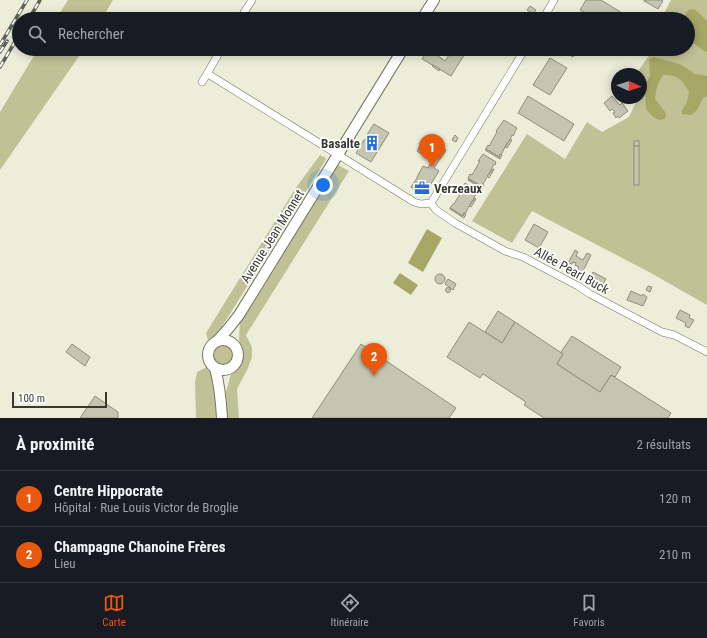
<!DOCTYPE html>
<html lang="fr">
<head>
<meta charset="utf-8">
<style>
	:root { --surface:#171b24; --page:#242831; --text:#f1f3f6; --muted:#9ea1a6; --line:#363941; --accent:#ea580c }
	body { margin:0; font-family:"Roboto Condensed",sans-serif; background:var(--page); color:var(--text) }
	.compass { position:absolute; left:611px; top:68px; width:36px; height:36px; border-radius:50%; background:var(--surface); box-shadow:0 2px 10px #0003; rotate:93deg }
	.scale { position:absolute; left:12px; bottom:10px; width:95px; box-sizing:border-box; padding-left:4px; border:2px solid #393932; border-top:0; font-size:11px; line-height:14px; white-space:nowrap; color:#393932; -webkit-text-stroke:3px #fff; paint-order:stroke }
	.you { position:absolute; left:323px; top:185px; width:14px; height:14px; margin:-10px; border:3px solid #fff; border-radius:50%; background:#1a73e8; box-shadow:0 0 0 6px #1a73e833 }
	.badge { display:grid; place-items:center; width:26px; height:26px; border-radius:50%; background:var(--accent); color:#fff; font-size:13px; font-weight:700 }
	.pin { position:absolute; translate:-50% -33px; filter:drop-shadow(0 1px 2px #0008) }
	.pin::after { content:''; position:absolute; top:21px; width:14px; height:12px; background:inherit; clip-path:polygon(0 0,100% 0,50% 100%) }
	.list { margin:0; padding:0; list-style:none }
	h2 { display:flex; justify-content:space-between; align-items:center; height:52px; margin:0; padding:0 16px; font-size:17px }
	h2 small { font-size:13px; font-weight:400; color:var(--muted) }
	.list li { display:grid; grid-template-columns:26px 1fr auto; gap:12px; align-items:center; box-sizing:border-box; height:56px; padding:0 16px; border-top:1px solid var(--line) }
	.list b { display:block; font-size:15px; white-space:nowrap }
	.list p { margin:0; font-size:13px; white-space:nowrap; color:var(--muted) }
	.list em { font-size:13px; font-style:normal; color:var(--muted) }
	.icon { flex:none; width:22px; height:22px; fill:none; stroke:currentColor; stroke-width:2; stroke-linecap:round; stroke-linejoin:round }
	.map { position:relative; flex:none; width:707px; height:418px; overflow:hidden }
	.search { position:absolute; background:var(--surface); box-shadow:0 2px 10px #0003; left:12px; right:12px; top:12px; height:44px; display:flex; align-items:center; gap:10px; box-sizing:border-box; padding:0 14px; border-radius:22px; color:var(--muted); font-size:15px }
	.sheet { height:164px; background:var(--surface) }
	nav { display:flex; justify-content:space-around; align-items:center; box-sizing:border-box; height:56px; border-top:1px solid var(--line); background:var(--surface); font-size:11px; color:var(--muted) }
	nav a { display:grid; justify-items:center; gap:2px }
	nav .on { color:var(--accent) }
	.map>svg:first-child { display:block }
</style>
</head>
<body>
<div class="map">
<svg width="707" height="418" viewBox="0 0 707 418">
	<rect width="100%" height="100%" fill="#edeeda"/>
	<g fill="#c0c195">
		<polygon points="68,0 113,0 102,19 56,19"/>
		<polygon points="671,0 707,0 707,305 649,272 532,211 512,243 472,221 527,134 565,159 587,122 602,132 629,117 636,102 633,98 641,98 641,74 638,74 639,70 653,49 688,49 688,19 661,19"/>
		<polygon points="38,49 84,49 0,170 0,112"/>
		<polygon points="320,155 326,158 325,161 223,325 219,334 208,340 206,333 295,189"/>
		<polygon points="338,165 349,171 246,335 252,347 252,357 248,368 237,389 239,418 227,418 226,392 231,374 241,365 243,357 239,339 240,320"/>
		<circle cx="223" cy="355" r="11"/>
		<polygon points="207,367 212,375 215,392 216,418 196,418 195,382 197,372"/>
	</g>
	<g fill="#a6a665">
		<polygon points="694,9 700,14 707,21 707,52 704,51 688,39 688,19 683,19 688,10"/>
		<path d="M654,57L682,65L695,74L707,76V96L703,98L697,110L691,115L682,114V110L687,102L689,92C681,79 679,75 663,75C658,82 656,90 655,99L666,113L665,119L659,120L652,116L646,109L645,85L650,76L649,60L651,58Z"/>
		<polygon points="427,229 442,238 423,272 408,263"/>
		<polygon points="400,273 418,285 411,295 393,283"/>
	</g>
	<g fill="#c5c5b2" stroke="#8d8e7c">
		<polygon points="586,0 601,0 632,19 595,19 580,10"/>
		<polygon points="644,0 661,0 663,1 658,9 644,1"/>
		<polygon points="530,6 536,10 533,14 527,10"/>
		<polygon points="428,49 443,49 438,56 445,61 453,49 468,49 451,76 422,59"/>
		<polygon points="559,49 578,49 573,57"/>
		<polygon points="550,58 567,68 550,95 533,85"/>
		<polygon points="433,65 440,69 439,71 432,66"/>
		<polygon points="528,96 574,124 564,141 518,113"/>
		<polygon points="612,96 620,105 622,103 628,111 619,118 618,116 616,118 613,113 615,112 612,109 610,111 604,103"/>
		<polygon points="504,120 517,128 513,136 512,135 511,137 511,138 508,143 507,143 501,155 500,154 499,157 486,149 488,145 489,146 497,132 496,131"/>
		<polygon points="374,124 389,133 371,162 356,153 364,140 365,140 367,137 366,136"/>
		<polygon points="455,135 458,138 456,142 452,140"/>
		<polygon points="425,138 446,150 434,168 439,171 424,195 411,187 417,178 417,177 423,166 428,168 432,160 417,151"/>
		<polygon points="510,139 512,140 507,148 505,147"/>
		<rect x="634" y="141" width="5" height="5"/>
		<rect x="634" y="146" width="5" height="39"/>
		<polygon points="486,149 499,157 500,154 502,155 500,159 485,150"/>
		<polygon points="483,154 496,162 495,165 494,164 490,172 483,184 482,184 481,186 468,178 470,174 472,175 480,161 478,161"/>
		<polygon points="493,169 494,169 489,178 487,176"/>
		<polygon points="468,179 481,186 482,184 484,185 482,189 468,180"/>
		<polygon points="465,183 479,192 477,194 476,194 472,202 472,201 465,214 464,213 463,216 450,208 453,204 454,204 460,194 462,191 461,190"/>
		<polygon points="475,198 476,199 471,207 469,206"/>
		<polygon points="450,208 463,216 464,213 466,214 464,218 450,209"/>
		<polygon points="534,224 548,232 539,248 525,240"/>
		<polygon points="575,250 578,252 576,256 583,260 587,253 591,255 581,275 576,272 579,267 575,265 576,263 573,262 572,264 568,263"/>
		<polygon points="593,272 606,279 602,286 589,279"/>
		<circle cx="440" cy="279" r="5"/>
		<polygon points="448,279 456,284 453,290 445,284"/>
		<polygon points="648,286 652,287 650,292 646,290"/>
		<circle cx="448" cy="290" r="2.5"/>
		<polygon points="631,291 642,296 643,294 647,297 643,306 638,304 635,303 627,300"/>
		<polygon points="680,310 690,315 689,318 694,320 689,328 685,326 686,323 676,318"/>
		<polygon points="498,311 515,322 502,343 485,332"/>
		<polygon points="469,322 502,343 515,322 563,354 557,364 600,392 611,375 671,413 668,418 544,418 524,405 526,402 483,374 480,378 447,357"/>
		<polygon points="572,336 621,367 615,377 611,375 600,392 557,364 563,354 561,352"/>
		<polygon points="72,344 90,357 85,366 66,352"/>
		<polygon points="361,344 456,408 449,418 312,418"/>
		<polygon points="95,396 118,412 118,418 80,418"/>
	</g>
	<g fill="none" stroke-linecap="round" stroke-linejoin="round">
		<g stroke="#747462" stroke-width="8">
			<g id="street">
				<polyline points="240,19 252,0"/>
				<polyline points="543,19 554,0"/>
				<polyline points="208,74 414,202 421,204 431,203 525,49"/>
				<path d="M202,82C209,71 215,60 221,49"/>
				<polyline points="431,203 436,210 455,223 505,251 523,257 578,286 590,294 662,332 674,335 707,352"/>
			</g>
		</g>
		<g stroke="#747462" stroke-width="12">
			<g id="secondary">
				<polyline points="422,19 434,0"/>
				<circle cx="223" cy="355" r="15"/>
				<polyline points="218,340 228,329 239,315 403,49"/>
				<path d="M215,368C220,386 221,400 222,418"/>
			</g>
		</g>
		<use href="#street" stroke="#fff" stroke-width="7"/>
		<use href="#secondary" stroke="#fff" stroke-width="10"/>
		<g stroke="#5f6056" stroke-width="3.5">
			<g id="rail">
				<polyline points="29,19 40,0"/>
				<polyline points="0,45 27,0"/>
				<polyline points="0,52 7,41"/>
				<polyline points="0,67 19,35"/>
			</g>
		</g>
		<use href="#rail" stroke="#fff" stroke-width="2" stroke-dasharray="6" stroke-linecap="butt"/>
	</g>
	<defs>
		<g id="building-bare" transform="scale(1.2)"><path d="M-4-6H4V6H1V3H-1V6H-4ZM-2.5-4.3h1.7v1.8h-1.7ZM.8-4.3h1.7v1.8H.8ZM-2.5-1h1.7V.8h-1.7ZM.8-1h1.7V.8H.8Z" fill="#236fda" stroke="#fff" stroke-width="2.5" paint-order="stroke"/></g>
		<g id="office-bare" transform="scale(1.2)"><path d="M-6-3h4V-5.5h4V-3h4V5H-6ZM-1-4.5V-3h2v-1.5ZM-6 0V1H6V0Z" fill="#236fda" stroke="#fff" stroke-width="2.5" paint-order="stroke"/></g>
	</defs>
	<g fill-rule="evenodd">
		<use href="#building-bare" x="372" y="143"/>
		<use href="#office-bare" x="422" y="188"/>
	</g>
	<g text-anchor="middle" stroke-width="3.5" stroke-linejoin="round" paint-order="stroke">
		<g font-size="13" font-weight="bold" fill="#393932" stroke="#fff" text-anchor="end">
			<text x="360" y="148">Basalte</text>
			<text x="434" y="193" text-anchor="start">Verzeaux</text>
		</g>
		<g font-size="13" fill="#393932" stroke="#fff">
			<text transform="translate(272 236) rotate(-58)" y="5">Avenue Jean Monnet</text>
			<text transform="translate(572 270) rotate(29)" y="5">Allée Pearl Buck</text>
		</g>
	</g>
</svg>
<svg class="compass" viewBox="-18 -18 36 36"><path d="M0-13l5 13h-10z" fill="#e53935"/><path d="M0 13l5-13h-10z" fill="#9ea1a6"/></svg>
<div class="scale">100 m</div>
<div class="you"></div>
<div class="pin badge" style="left:432px;top:167px">1</div>
<div class="pin badge" style="left:374px;top:376px">2</div>
<div class="search"><svg class="icon" aria-label="search" viewBox="0 0 24 24"><circle cx="10" cy="10" r="6"/><path d="M15 15l6 6"/></svg>Rechercher</div>
</div>
<section class="sheet">
<h2>À proximité<small>2 résultats</small></h2>
<ul class="list">
<li><span class="badge">1</span><div><b>Centre Hippocrate</b><p>Hôpital · Rue Louis Victor de Broglie</p></div><em>120 m</em></li>
<li><span class="badge">2</span><div><b>Champagne Chanoine Frères</b><p>Lieu</p></div><em>210 m</em></li>
</ul>
</section>
<nav>
<a class="on"><svg class="icon" aria-label="map" viewBox="0 0 24 24"><path d="M3 6l6-2 6 2 6-2v14l-6 2-6-2-6 2zM9 4v14M15 6v14"/></svg>Carte</a>
<a><svg class="icon" aria-label="directions" viewBox="0 0 24 24"><path d="M12 3l9 9-9 9-9-9zM9 14v-3h6M13 9l2 2-2 2"/></svg>Itinéraire</a>
<a><svg class="icon" aria-label="saved" viewBox="0 0 24 24"><path d="M7 4h10v16l-5-4-5 4z"/></svg>Favoris</a>
</nav>
</body>
</html>
